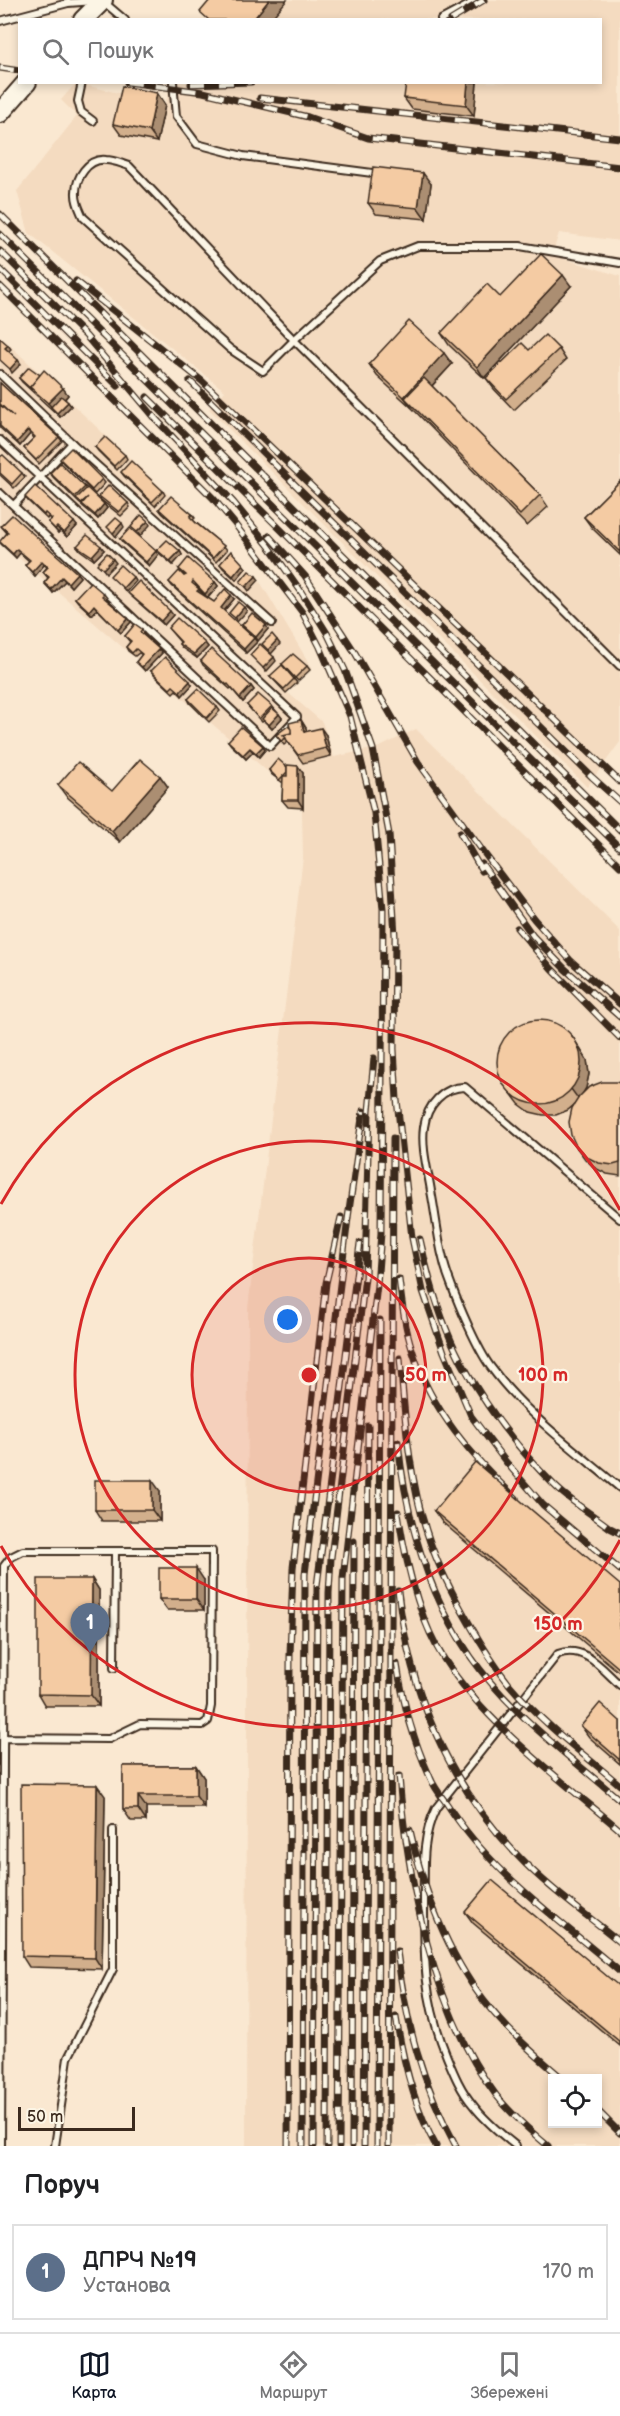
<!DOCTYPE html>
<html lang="uk">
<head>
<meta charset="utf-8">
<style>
	:root { --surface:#fff; --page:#f6f6f6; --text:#202124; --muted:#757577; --line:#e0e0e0; --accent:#111827 }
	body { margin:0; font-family:"Balsamiq Sans",sans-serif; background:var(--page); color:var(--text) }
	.controls { position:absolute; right:18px; bottom:18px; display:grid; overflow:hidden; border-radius:0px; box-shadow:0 3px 9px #0003 }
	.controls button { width:54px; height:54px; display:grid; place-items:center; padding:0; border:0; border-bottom:2px solid var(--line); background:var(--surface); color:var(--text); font:30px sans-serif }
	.scale { position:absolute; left:18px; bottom:15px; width:117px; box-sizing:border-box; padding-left:6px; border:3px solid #3b2a1e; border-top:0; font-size:16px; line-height:21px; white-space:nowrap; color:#3b2a1e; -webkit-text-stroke:4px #fcf5e5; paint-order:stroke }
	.you { position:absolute; left:288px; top:1320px; width:21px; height:21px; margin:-15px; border:4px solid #fff; border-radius:50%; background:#1a73e8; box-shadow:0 0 0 9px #1a73e833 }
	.badge { display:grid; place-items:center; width:39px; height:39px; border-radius:50%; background:var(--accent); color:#fff; font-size:20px; font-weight:700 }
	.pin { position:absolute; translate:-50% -50px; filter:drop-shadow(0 2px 3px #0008) }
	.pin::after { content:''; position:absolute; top:32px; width:21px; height:18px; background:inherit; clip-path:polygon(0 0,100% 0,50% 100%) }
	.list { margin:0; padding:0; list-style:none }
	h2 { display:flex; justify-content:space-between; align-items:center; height:78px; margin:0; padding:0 24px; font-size:26px }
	h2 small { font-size:20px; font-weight:400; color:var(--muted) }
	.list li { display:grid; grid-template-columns:39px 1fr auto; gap:18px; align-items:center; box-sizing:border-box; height:96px; margin:0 12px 12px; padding:0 12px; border:2px solid var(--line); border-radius:0px }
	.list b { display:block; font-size:22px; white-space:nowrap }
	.list p { margin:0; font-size:20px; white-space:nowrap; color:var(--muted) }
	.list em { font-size:20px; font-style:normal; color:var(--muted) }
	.icon { flex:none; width:33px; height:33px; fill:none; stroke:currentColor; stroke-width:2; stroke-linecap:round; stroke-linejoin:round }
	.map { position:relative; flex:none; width:620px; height:2146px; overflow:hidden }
	.search { position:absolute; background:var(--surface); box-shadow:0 3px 9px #0003; left:18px; right:18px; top:18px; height:66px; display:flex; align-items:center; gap:15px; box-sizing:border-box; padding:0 21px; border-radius:0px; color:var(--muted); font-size:22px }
	.sheet { height:186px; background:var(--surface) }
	nav { display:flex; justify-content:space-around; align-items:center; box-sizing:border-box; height:84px; border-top:2px solid var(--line); background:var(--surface); font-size:16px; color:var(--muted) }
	nav a { display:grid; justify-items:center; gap:3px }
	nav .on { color:var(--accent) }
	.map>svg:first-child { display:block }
</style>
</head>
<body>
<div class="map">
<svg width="620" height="2146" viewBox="0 0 620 2146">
	<rect width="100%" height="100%" fill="#fae8d1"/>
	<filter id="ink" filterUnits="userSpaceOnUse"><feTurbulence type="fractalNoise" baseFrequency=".0167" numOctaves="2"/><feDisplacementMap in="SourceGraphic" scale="12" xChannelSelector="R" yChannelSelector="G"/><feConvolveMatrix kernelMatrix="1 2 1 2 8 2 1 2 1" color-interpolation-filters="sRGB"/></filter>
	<g filter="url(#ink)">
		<g fill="#f4dbc0" fill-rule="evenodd">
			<polygon points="228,0 620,0 620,241 559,233 552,255 620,276 620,742 587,787 209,409 225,391 29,233 17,191 77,116 61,100 76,83 165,104 172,83 600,82 600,20 211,19"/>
			<path d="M0,336L259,580L312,668L286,691L322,722L334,757L380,747L416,729L620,931V2146H246L248,1308L303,857L301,772L274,777L0,542ZM552,2078H598V2124H552Z"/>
		</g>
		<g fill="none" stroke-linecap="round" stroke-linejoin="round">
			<g stroke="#3b2a1e" stroke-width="10">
				<g id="lane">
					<polyline points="105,3 125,20"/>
					<polyline points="441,20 469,5 473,0"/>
					<polyline points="0,21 68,3 95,1"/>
					<polyline points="82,82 78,101 81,112 93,121"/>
					<polyline points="173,82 176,116 197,144 243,156 380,174"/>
					<path d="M620,263L520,246H418L380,261L294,340L263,371L230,349L83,217C80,210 76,203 76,195C75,178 88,158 106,160C114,160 122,164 129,166L294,340L620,666"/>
					<polyline points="0,374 72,443 272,623"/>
					<polyline points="0,440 297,717 270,746 0,493"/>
					<polyline points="14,505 72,443"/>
					<path d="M620,1219L465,1087C443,1087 427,1105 424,1127C421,1148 428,1171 431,1191C437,1221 439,1255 451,1284C459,1306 477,1348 490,1366C525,1414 575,1450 620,1488"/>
					<polyline points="114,1668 115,1552"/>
					<polyline points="1,2146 4,1566 11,1557 23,1551 212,1551 211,1706 208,1721 202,1725 140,1724 109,1739 3,1738"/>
					<polyline points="55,2146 68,2058 113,1969 113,1830"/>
					<path d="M516,2146C501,2134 485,2121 473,2105C461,2091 454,2074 447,2057C424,2001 424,1961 424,1901C424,1869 421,1838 436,1808L558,1654C584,1644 602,1669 620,1685"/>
				</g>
			</g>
			<g stroke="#3b2a1e" stroke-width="22">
				<g id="secondary">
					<polyline points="83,20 103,0"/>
					<polyline points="0,113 27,82"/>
				</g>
			</g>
			<use href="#lane" stroke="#fcf5e5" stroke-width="6"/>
			<use href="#secondary" stroke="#fcf5e5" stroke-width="18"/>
			<g stroke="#3b2a1e" stroke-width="7">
				<g id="rail">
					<polyline points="451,20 484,0"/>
					<polyline points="0,68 20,71"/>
					<polyline points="127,82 203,92 308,117 368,138 620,167"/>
					<polyline points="191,84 251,82"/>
					<polyline points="260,98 620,138"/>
					<polyline points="0,214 620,830"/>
					<polyline points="0,234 620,848"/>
					<polyline points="0,251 86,336 155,418 234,503 269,546 300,590 327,633 345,670 373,749 389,834 395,936 394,1049 397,1100 412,1238 423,1291 444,1352 471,1416 506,1462 543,1505 620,1570"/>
					<polyline points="0,269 118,386"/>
					<polyline points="76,281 202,381 620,782"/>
					<polyline points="0,286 213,498 234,523 302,612 320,647 350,716 374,813 383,909 381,1233 377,1285 343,1578 339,2146"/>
					<polyline points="190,381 592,777 620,802"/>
					<polyline points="147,397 620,866"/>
					<polyline points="269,536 305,576 354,651 418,762 487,857 534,919 571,961 620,1004"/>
					<polyline points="460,833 482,871"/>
					<polyline points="482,864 533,936 565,969 620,1017"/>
					<polyline points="517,928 551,968 620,1038"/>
					<path d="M420,1239C429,1281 441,1323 461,1361C485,1406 519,1450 555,1486C571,1502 592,1514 610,1528L620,1533"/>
					<path d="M399,1279C402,1304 405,1329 413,1352C431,1410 473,1458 516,1498"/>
					<path d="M400,1358C405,1420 409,1483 430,1542C440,1570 454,1597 469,1623C481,1644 494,1665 509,1684C541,1722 582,1753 620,1785"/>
					<path d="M398,1442C406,1518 427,1593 471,1657C510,1713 569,1756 620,1800"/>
					<path d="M398,1512C405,1558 418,1619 444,1659C486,1724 561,1780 620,1830"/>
					<path d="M398,1591C410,1694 447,1781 518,1856C548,1888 586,1914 620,1942"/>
					<path d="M397,1664C403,1703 414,1742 430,1777C434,1787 441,1796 447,1804C490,1872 560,1920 620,1972"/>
					<path d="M399,1776C407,1878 433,2012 496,2095C511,2114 529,2130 548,2146"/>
					<path d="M410,1830C423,1889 447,1953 484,2001C507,2030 534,2054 562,2078"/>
					<path d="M397,1951C406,2023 421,2082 456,2146"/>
					<path d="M396,2017C403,2061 414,2107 436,2146"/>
					<polyline points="598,2111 620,2133"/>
					<polyline points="288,2146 290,1655 293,1568 326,1283 341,1217"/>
					<polyline points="303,2146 305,1574 348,1218 363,1111"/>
					<polyline points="314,2146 317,1586 360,1243"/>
					<polyline points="327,2146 329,1593 331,1558 365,1277 369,1111 374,1058"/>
					<polyline points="352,2146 354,1541"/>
					<polyline points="364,2146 368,1426"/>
					<polyline points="377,2146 380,1320"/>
					<polyline points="389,2146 393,1138"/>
				</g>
			</g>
			<use href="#rail" stroke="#fcf5e5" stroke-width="4.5" stroke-dasharray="14" stroke-linecap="butt"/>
		</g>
		<g fill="#d2af8c" stroke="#3b2a1e" stroke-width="1.5" fill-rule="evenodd">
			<polygon points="477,82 474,116 412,109 404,98"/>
			<polygon points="157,93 165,105 157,142 121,135 113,124"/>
			<polygon points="431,184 426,219 376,214 368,203"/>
			<polygon points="571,286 484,378 449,345 441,333 500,297"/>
			<polygon points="559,349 566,360 514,410 494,389 486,378"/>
			<polygon points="369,364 452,364 432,386 540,495 548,507 527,526 412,408 377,376"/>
			<polygon points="40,375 68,395 65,399 71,406 60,417 22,382 19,378"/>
			<polygon points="0,383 59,437 62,441 39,464 24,448 34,438 30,434 20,446 0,428"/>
			<polygon points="95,447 125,455 127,459 117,470 98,451"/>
			<polygon points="0,457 22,473 25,477 14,488 0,475"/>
			<polygon points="60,459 102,479 105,483 95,494 63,463"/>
			<polygon points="121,472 163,491 165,495 155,506 124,476"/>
			<polygon points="50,473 85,487 104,504 107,508 98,519 79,503 53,477"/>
			<polygon points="620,481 620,555 592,528 584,517"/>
			<polygon points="99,496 128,503 130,507 121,516 101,500"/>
			<polygon points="25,497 77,526 67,537 60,531 58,533 48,522 51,520 48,517 47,519 28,501"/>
			<polygon points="159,509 192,514 195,518 193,520 224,546 227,550 216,562 162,513"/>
			<polygon points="1,526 80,577 71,587 65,581 53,593 44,583 48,578 43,572 47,567 44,565 35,576 25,565 29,561 20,553 16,558 2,545 0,543 7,533"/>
			<polygon points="120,539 156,551 158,555 149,566 123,543"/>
			<polygon points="77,546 104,550 94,560 80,550"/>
			<polygon points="157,550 180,551 182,555 173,565 160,554"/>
			<polygon points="220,564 246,568 236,580 223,568"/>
			<path d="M179,569L215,582L218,586L208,598L214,602L234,599L224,611L257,642L246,653L172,586L169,582L185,576ZM196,584L206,597L195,586Z"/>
			<polygon points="128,593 173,615 164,625 131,596"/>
			<polygon points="104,594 107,598 106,599 131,622 121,633 97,609 92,615 78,602 75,598"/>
			<polygon points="242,625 268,629 258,641 245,629"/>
			<polygon points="168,628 205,643 208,647 197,658 182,648 179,644 180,642"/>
			<polygon points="142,629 144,633 143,635 159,649 162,653 145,671 136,662 142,655 139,653 135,656 128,651 126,647 130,642 125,636"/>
			<polygon points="201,661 251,686 254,690 243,702 231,688 230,689 203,665"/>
			<polygon points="282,664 307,666 310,670 298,681"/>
			<polygon points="151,671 192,685 182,696 176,690 173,693 154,675"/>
			<polygon points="270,676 294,679 297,683 286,693"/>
			<polygon points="188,699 217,707 220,711 209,722 190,703"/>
			<polygon points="247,705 272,706 282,718 272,729 264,721 262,722"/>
			<polygon points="301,720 306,728 307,731 326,735 331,756 303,763 288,742 284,745 276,735 291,729"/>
			<polygon points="228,741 265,750 259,757 253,752 246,759 231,745"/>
			<polygon points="287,767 303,773 303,808 288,807 282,800 283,783 271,774 269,770"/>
			<polygon points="160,776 168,787 120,842 66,796 58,785 112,791"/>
			<polygon points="572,1036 587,1060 589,1074 586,1088 584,1092 620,1083 620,1176 607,1174 595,1168 585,1159 577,1148 574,1105 568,1110 556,1115 543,1115 530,1112 519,1104 503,1083"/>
			<polygon points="160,1491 160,1521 102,1521 95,1510"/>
			<polygon points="434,1511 620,1585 620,1673 442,1522"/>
			<polygon points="92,1579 99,1590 99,1706 45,1706 38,1694"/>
			<polygon points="204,1580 204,1610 167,1610 159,1599"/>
			<polygon points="620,1721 620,1764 589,1737 581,1726"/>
			<polygon points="123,1766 196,1766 204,1778 204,1807 146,1807 146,1821 131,1821 123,1809"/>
			<polygon points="105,1796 102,1969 29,1967 22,1956"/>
			<polygon points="465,1912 620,1987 620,2046 473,1923"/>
		</g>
		<g fill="#ab8e72" stroke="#3b2a1e" stroke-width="1.5">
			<polygon points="269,0 287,0 270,20 253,20"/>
			<polygon points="468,82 477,82 474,116 466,105"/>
			<polygon points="157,93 165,105 157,142 149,131"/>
			<polygon points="423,173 431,184 426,219 418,208"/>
			<polygon points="563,275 571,286 484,378 477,367"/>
			<polygon points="8,345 11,349 8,352 5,348"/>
			<polygon points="444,353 452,364 413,406 405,398 412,408 404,397"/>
			<polygon points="18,360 21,364 12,373 10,369"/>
			<polygon points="63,388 68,395 54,410 48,403"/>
			<polygon points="68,402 71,406 60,417 57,413"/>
			<polygon points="28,430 30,434 20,446 17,442"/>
			<polygon points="104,504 107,508 98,519 95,515"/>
			<polygon points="148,521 150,525 140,536 137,532"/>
			<polygon points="74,522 77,526 67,537 64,533"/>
			<polygon points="122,523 124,527 116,537 113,533"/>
			<polygon points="57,527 60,531 58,533 55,529"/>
			<polygon points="101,546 104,550 94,560 92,556"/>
			<polygon points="17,549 20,553 16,558 13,554"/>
			<polygon points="156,551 158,555 149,566 146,562"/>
			<polygon points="180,551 182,555 173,565 170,561"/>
			<polygon points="113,559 116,563 106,573 103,569"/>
			<polygon points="42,561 44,565 35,576 32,572"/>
			<polygon points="243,564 246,568 236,580 233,576"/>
			<polygon points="77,573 80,577 71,587 68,583"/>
			<polygon points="256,576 259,580 249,591 246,587"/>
			<polygon points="62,577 65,581 53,593 51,589"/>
			<polygon points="133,577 136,581 126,592 123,588"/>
			<polygon points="215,582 218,586 207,598 205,594"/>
			<polygon points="231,595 234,599 223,612 221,608"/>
			<polygon points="94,605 97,609 92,615 89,611"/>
			<polygon points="244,607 247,611 237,622 235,618"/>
			<polygon points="170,611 173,615 164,625 161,621"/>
			<polygon points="128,618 131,622 121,633 118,630"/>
			<polygon points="266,625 268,629 258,641 256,637"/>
			<polygon points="254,638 257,642 246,653 244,649"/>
			<polygon points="277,640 280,644 271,654 268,650"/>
			<polygon points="205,643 208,647 197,658 194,654"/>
			<polygon points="159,649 162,653 145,671 142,667"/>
			<polygon points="274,657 276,661 266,672 263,668"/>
			<polygon points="190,681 192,685 182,696 180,692"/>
			<polygon points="251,686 254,690 243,702 240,698"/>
			<polygon points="279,714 282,718 272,729 269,725"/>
			<polygon points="301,720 306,728 309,740 304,732"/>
			<polygon points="321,728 326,735 331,756 326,748"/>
			<polygon points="263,746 265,750 259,757 256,753"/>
			<polygon points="250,748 253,752 246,759 243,755"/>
			<polygon points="298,766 303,773 303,808 298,800"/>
			<polygon points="160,776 168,787 120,842 112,831"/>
			<polygon points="572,1036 587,1060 589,1074 586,1088 579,1100 571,1089"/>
			<polygon points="152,1480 160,1491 160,1521 152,1510"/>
			<polygon points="196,1568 204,1580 204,1610 196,1599"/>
			<polygon points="92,1579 99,1590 99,1706 91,1695"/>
			<polygon points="196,1766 204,1778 204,1807 196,1796"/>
			<polygon points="97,1785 105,1796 102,1969 95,1958"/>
			<polygon points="138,1796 146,1807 146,1821 138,1809"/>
		</g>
		<g fill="#f4cba3" stroke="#3b2a1e" stroke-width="1.5">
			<polygon points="210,0 269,0 253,20 209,20 200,12"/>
			<polygon points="406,82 468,82 466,105 404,98"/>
			<polygon points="122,86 157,93 149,131 113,124"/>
			<polygon points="373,167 423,173 418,208 368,203"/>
			<polygon points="541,254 563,275 477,367 441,333 487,284 500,297"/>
			<polygon points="409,321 444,353 404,397 369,364"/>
			<polygon points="545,335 559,349 506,399 486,378 522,343 529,350"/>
			<polygon points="0,338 8,345 5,348 18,360 10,369 0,360"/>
			<polygon points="29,367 40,375 30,387 32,390 19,378"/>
			<polygon points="44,370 63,388 48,403 30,387"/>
			<polygon points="424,378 540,495 520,515 405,398"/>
			<polygon points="0,383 59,437 36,460 24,448 35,437 28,430 17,442 0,426 0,405 14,417 0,404"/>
			<polygon points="61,396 68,402 57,413 51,407"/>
			<polygon points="105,437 125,455 114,466 95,447"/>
			<polygon points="71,448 102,479 92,490 60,459"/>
			<polygon points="3,455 22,473 12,484 0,473 0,457"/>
			<polygon points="131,461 163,491 152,502 121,472"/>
			<polygon points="60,463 85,487 75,497 50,473"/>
			<polygon points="620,481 620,552 584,517"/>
			<polygon points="109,485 128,503 119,512 99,496"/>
			<polygon points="35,486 74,522 64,533 57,527 55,529 48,522 52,519 45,513 44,515 25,497"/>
			<polygon points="87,488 104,504 95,515 82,504 88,497 81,503 76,499"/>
			<polygon points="171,496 192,514 190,517 197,524 224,546 213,558 159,509"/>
			<polygon points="12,515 77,573 68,583 62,577 51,589 44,583 49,577 43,572 48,567 42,561 32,572 25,565 30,560 17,549 13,554 0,542 0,541 8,532 1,526"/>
			<polygon points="141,515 148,521 137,532 131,527"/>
			<polygon points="116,518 122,523 113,533 107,527"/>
			<polygon points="130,528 156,551 146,562 120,539"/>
			<polygon points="87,535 101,546 92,556 77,546"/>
			<polygon points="167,540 180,551 170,561 157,550"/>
			<polygon points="231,551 243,564 233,576 220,564"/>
			<polygon points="107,553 113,559 103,569 97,564"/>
			<polygon points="188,558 215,582 205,594 193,581 192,583 199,589 197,591 214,602 225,589 231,595 221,608 254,638 244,649 169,582 179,571 184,576 186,575 179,569"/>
			<polygon points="120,565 133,577 123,588 110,576"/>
			<polygon points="249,571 256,576 246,587 240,582"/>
			<polygon points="139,581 170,611 161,621 128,593"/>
			<polygon points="90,582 104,594 102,596 128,618 118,630 94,605 89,611 75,598"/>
			<polygon points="238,602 244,607 235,618 229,613"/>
			<polygon points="252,613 266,625 256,637 242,625"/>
			<polygon points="177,618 205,643 194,654 179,644 181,642 168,628"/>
			<polygon points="135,624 142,629 140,632 159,649 142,667 136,662 142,654 136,649 132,653 126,647 131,641 125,636"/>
			<polygon points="272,634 277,640 268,650 262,644"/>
			<polygon points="260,644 274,657 263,668 250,655"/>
			<polygon points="211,649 251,686 240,698 228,684 227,685 201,661"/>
			<polygon points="293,654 307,666 295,678 282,664"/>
			<polygon points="165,657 190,681 180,692 173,686 170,689 151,671"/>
			<polygon points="282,665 294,679 284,689 270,676"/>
			<polygon points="198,689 217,707 207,718 188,699"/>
			<polygon points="258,694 272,706 259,719 247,705"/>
			<polygon points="272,708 279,714 269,725 262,719"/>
			<polygon points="301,720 304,732 321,728 326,748 298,755 283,735 291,733 289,723"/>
			<polygon points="288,726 291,729 291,733 283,735 286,738 281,741 276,735"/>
			<polygon points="241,727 263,746 256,753 250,748 243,755 228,741"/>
			<polygon points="140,759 160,776 112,831 58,785 78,762 112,791"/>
			<polygon points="278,759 287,767 287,772 279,780 269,770"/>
			<polygon points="287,765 298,766 298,800 282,800 283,776 287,776"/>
			<circle cx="539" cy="1062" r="42"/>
			<polygon points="602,1082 616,1082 620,1083 620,1163 613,1165 599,1163 587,1157 577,1148 571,1135 569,1122 572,1108 579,1097 589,1087"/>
			<polygon points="475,1462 620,1585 620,1669 434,1511"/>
			<rect x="95" y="1480" width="57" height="30"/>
			<rect x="159" y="1568" width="37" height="31"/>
			<polygon points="38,1579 92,1579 91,1695 38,1694"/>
			<polygon points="600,1703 620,1721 620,1760 581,1726"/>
			<polygon points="123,1766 196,1766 196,1796 138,1796 138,1809 123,1809"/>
			<polygon points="21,1784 97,1785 95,1958 22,1956"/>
			<polygon points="492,1880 620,1987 620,2042 465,1912"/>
		</g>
	</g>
	<circle cx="309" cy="1375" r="117" fill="#d62828" fill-opacity=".12"/>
	<g fill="none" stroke="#d62828" stroke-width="3">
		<circle cx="309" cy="1375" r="117"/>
		<circle cx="309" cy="1375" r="234"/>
		<path d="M620 1540A352 352 0 0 1 1 1546M1 1204A352 352 0 0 1 620 1210"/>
	</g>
	<circle cx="309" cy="1375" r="9" fill="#d62828" stroke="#fcf5e5" stroke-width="3"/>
	<g font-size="18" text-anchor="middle" font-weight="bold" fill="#d62828" stroke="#fcf5e5" stroke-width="4.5" stroke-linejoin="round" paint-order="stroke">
		<text x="426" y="1381">50 m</text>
		<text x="543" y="1381">100 m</text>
		<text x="558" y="1630">150 m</text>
	</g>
</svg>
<div class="controls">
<button><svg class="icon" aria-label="locate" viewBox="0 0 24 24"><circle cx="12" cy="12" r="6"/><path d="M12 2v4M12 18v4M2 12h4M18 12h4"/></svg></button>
</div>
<div class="scale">50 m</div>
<div class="you"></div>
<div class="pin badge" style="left:90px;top:1653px;background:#5c6f8a">1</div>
<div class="search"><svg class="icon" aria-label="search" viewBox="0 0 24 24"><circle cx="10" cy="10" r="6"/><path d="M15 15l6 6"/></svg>Пошук</div>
</div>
<section class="sheet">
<h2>Поруч<small></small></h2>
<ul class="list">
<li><span class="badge" style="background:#5c6f8a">1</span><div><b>ДПРЧ №19</b><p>Установа</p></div><em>170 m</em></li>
</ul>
</section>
<nav>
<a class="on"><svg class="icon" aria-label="map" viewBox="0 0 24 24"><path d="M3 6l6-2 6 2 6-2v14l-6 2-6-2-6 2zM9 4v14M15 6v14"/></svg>Карта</a>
<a><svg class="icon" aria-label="directions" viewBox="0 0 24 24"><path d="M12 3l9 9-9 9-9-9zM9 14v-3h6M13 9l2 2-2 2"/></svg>Маршрут</a>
<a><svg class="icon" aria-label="saved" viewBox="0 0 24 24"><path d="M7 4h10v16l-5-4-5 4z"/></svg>Збережені</a>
</nav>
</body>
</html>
